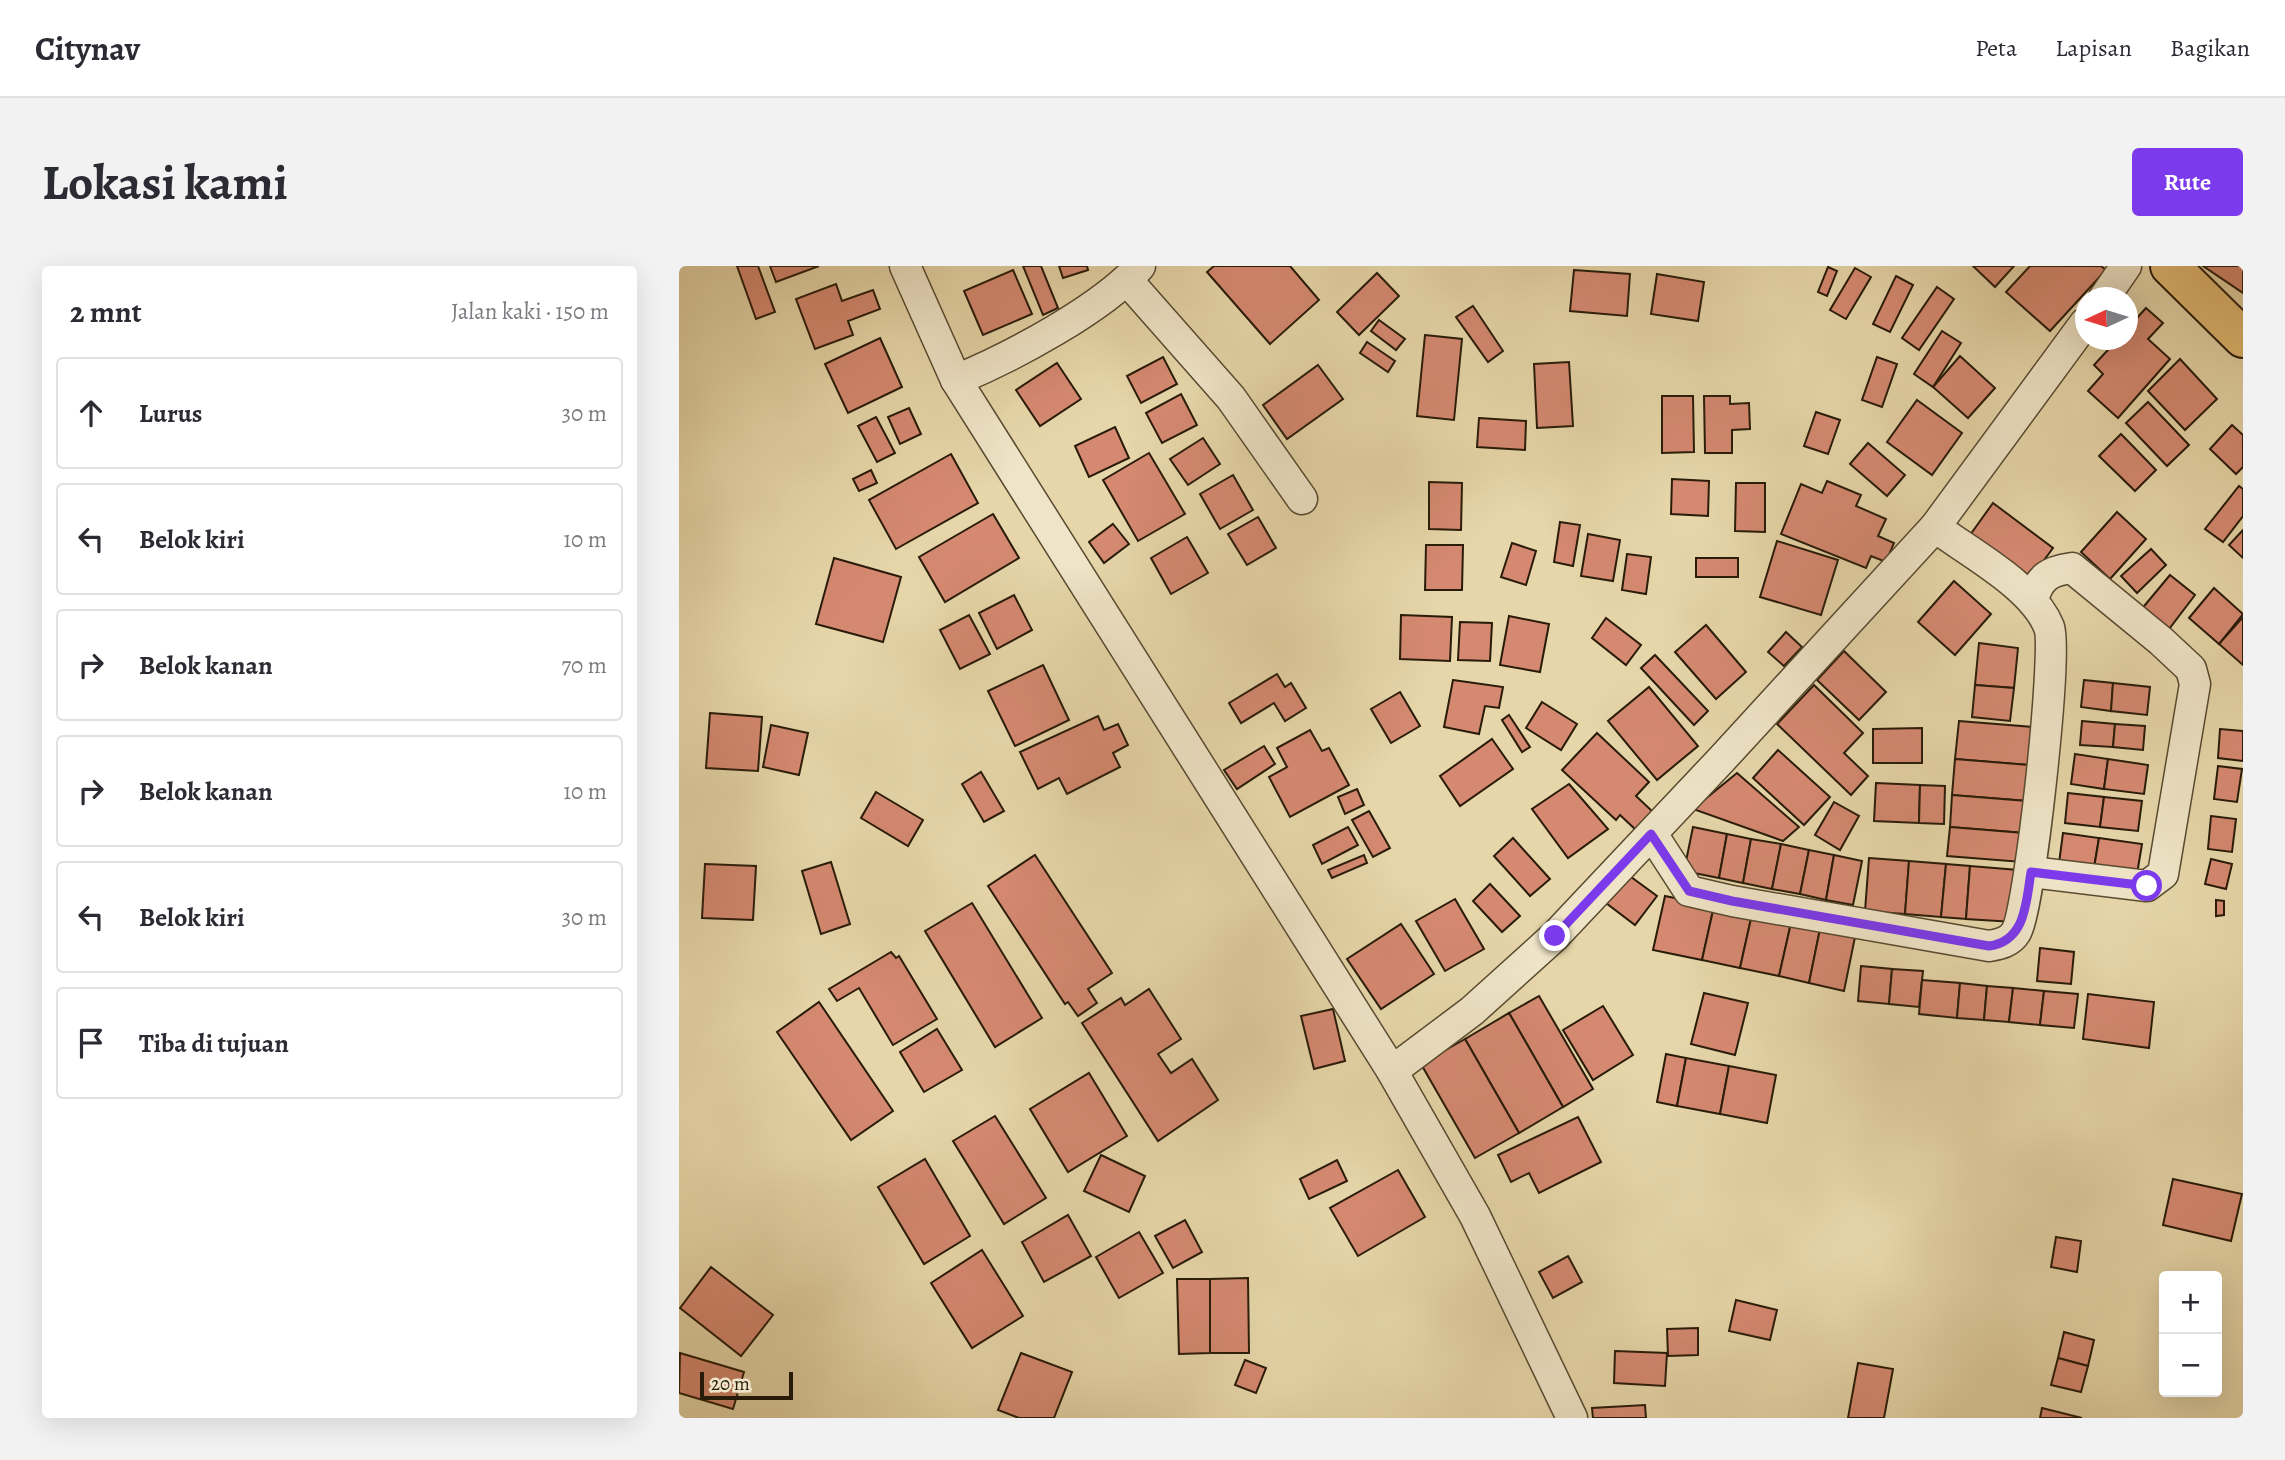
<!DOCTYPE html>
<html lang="id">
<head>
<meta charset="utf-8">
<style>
	:root { --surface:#fff; --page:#f2f2f3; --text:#2b2b33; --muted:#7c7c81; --line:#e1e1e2; --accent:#7c3aed }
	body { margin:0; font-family:Alegreya,serif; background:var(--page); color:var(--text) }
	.controls { position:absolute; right:21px; bottom:21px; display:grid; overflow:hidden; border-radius:7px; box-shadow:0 7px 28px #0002 }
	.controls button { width:63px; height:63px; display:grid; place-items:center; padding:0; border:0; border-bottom:2px solid var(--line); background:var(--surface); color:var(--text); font:35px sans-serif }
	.compass { position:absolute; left:1396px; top:21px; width:63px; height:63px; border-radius:50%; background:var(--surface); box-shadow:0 7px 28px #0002; rotate:266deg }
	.scale { position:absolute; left:21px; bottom:18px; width:93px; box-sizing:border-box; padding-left:7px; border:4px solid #281b08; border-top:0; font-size:19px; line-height:24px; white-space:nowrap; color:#281b08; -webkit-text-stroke:5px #efe4c7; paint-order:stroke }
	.stop { position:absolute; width:21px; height:21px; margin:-16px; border:5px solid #7c3aed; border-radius:50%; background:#fff }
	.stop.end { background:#7c3aed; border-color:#fff; box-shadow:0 2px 7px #0008 }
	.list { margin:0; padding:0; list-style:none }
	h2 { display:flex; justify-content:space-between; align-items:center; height:91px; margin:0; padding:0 28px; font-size:30px }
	h2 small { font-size:23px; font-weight:400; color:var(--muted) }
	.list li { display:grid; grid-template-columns:46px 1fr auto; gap:21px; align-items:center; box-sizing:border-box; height:112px; margin:0 14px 14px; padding:0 14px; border:2px solid var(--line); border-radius:7px }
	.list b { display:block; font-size:26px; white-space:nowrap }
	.list em { font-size:23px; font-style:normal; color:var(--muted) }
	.icon { flex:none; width:38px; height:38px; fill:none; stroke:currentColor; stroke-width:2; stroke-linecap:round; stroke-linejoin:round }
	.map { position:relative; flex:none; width:1564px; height:1152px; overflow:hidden; border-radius:7px }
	header { display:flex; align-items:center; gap:42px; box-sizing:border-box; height:98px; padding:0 35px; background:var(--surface); border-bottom:2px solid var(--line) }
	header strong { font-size:33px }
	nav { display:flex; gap:38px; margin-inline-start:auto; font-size:24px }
	.intro { display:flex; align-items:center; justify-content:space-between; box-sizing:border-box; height:168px; padding:0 42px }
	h1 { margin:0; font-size:49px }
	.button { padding:18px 32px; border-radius:7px; background:var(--accent); color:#fff; font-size:24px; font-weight:700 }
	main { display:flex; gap:42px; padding:0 42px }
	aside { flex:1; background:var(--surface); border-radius:7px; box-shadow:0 7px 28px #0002 }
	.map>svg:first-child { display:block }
</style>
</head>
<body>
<header>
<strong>Citynav</strong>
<nav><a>Peta</a><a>Lapisan</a><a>Bagikan</a></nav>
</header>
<div class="intro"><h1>Lokasi kami</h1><a class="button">Rute</a></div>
<main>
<aside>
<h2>2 mnt<small>Jalan kaki · 150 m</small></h2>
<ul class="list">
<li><svg class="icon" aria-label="ahead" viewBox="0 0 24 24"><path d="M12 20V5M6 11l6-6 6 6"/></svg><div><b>Lurus</b></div><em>30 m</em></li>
<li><svg class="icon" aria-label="left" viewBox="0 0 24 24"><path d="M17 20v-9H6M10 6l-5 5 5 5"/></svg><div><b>Belok kiri</b></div><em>10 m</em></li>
<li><svg class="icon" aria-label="right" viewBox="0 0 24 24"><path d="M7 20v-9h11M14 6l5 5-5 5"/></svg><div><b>Belok kanan</b></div><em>70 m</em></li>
<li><svg class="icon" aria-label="right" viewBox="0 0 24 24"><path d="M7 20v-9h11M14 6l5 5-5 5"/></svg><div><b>Belok kanan</b></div><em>10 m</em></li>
<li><svg class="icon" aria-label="left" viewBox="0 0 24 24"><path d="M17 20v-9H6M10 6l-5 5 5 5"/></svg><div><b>Belok kiri</b></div><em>30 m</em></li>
<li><svg class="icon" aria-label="arrive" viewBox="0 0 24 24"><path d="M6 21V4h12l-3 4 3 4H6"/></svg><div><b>Tiba di tujuan</b></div></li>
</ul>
</aside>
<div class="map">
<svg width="1564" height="1152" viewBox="0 0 1564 1152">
	<rect width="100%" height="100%" fill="#e6d6a9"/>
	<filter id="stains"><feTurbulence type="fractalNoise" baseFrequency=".00286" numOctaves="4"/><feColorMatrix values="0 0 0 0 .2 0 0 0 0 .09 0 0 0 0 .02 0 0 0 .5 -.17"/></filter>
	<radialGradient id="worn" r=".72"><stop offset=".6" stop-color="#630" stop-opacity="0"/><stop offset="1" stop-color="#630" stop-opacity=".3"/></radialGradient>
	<g fill="#d58971" stroke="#281b08" stroke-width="2">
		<polygon points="58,0 79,0 96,46 77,53"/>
		<polygon points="91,0 140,0 97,16"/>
		<polygon points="344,0 362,0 379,42 364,49"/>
		<polygon points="380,0 408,0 409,4 384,12"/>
		<polygon points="535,0 611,0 640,34 591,78 528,6"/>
		<polygon points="1294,0 1335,0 1316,21"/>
		<polygon points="1351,0 1422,0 1427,4 1371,65 1327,26"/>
		<polygon points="1524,0 1564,0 1564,27"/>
		<polygon points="1149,1 1158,5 1148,30 1139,26"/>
		<polygon points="1176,2 1192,11 1167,53 1151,44"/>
		<polygon points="334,4 353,48 304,69 285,25"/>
		<polygon points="895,4 951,8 948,50 891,45"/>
		<polygon points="698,7 720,30 680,69 658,46"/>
		<polygon points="978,8 1025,16 1019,55 972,48"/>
		<polygon points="1217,10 1234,19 1211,66 1194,58"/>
		<polygon points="157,18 163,35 194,24 201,43 169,55 174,69 136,83 117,33"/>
		<polygon points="1258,21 1275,33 1240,84 1223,72"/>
		<polygon points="794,40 824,85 809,96 777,51"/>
		<polygon points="1467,42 1484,57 1469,73 1491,93 1439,152 1409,125 1424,108 1415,99 1438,74 1448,74 1448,63"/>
		<polygon points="700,54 726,73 717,84 692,65"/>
		<polygon points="1263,65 1282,77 1254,121 1235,108"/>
		<polygon points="746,69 783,73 775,154 738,150"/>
		<polygon points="201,72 223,121 169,147 146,98"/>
		<polygon points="688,76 716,95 709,106 681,87"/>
		<polygon points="1281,90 1316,122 1289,152 1254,121"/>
		<polygon points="484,91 498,118 462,137 448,110"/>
		<polygon points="1198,91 1218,98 1203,141 1183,134"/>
		<polygon points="1501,93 1538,133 1506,164 1469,125"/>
		<polygon points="890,96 894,160 858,162 855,98"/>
		<polygon points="378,97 402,133 361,160 337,124"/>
		<polygon points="639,99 664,133 608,173 584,139"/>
		<polygon points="502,128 518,159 483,177 467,147"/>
		<polygon points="983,130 1014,130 1015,186 983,187"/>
		<polygon points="1025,130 1051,130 1051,138 1070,137 1071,163 1053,164 1053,187 1026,187"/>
		<polygon points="1238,134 1283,167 1253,209 1208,176"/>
		<polygon points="1469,136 1510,179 1488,200 1447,157"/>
		<polygon points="230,142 242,168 221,178 209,151"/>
		<polygon points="1137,146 1161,154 1149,188 1125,180"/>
		<polygon points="197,151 216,187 198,196 179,160"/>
		<polygon points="800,152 847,155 846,184 798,181"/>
		<polygon points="1553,159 1564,169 1564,201 1557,208 1531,183"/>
		<polygon points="436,161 450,192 410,211 396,180"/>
		<polygon points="1442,168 1477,204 1456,225 1420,190"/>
		<polygon points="524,172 541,198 509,219 491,193"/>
		<polygon points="1189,177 1226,209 1208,230 1171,198"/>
		<polygon points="470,187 506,248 459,275 424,214"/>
		<polygon points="272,188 299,237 217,283 190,234"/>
		<polygon points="192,204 198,217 180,225 174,213"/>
		<polygon points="554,209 574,244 541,263 521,228"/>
		<polygon points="993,213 1030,215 1029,250 992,248"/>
		<polygon points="1148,215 1182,229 1177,240 1207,253 1199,270 1215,277 1207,296 1192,290 1187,302 1102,268 1122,218 1143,227"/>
		<polygon points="750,216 783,217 782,264 750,263"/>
		<polygon points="1057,217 1086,217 1086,266 1056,265"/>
		<polygon points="1560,220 1564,223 1564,250 1544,276 1526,263"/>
		<polygon points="1314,237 1374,282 1351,313 1291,269"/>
		<polygon points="1438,246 1467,273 1431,313 1402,286"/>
		<polygon points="314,248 340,292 266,336 240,291"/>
		<polygon points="579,251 597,282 568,299 549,268"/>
		<polygon points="881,256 901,259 894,300 875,296"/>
		<polygon points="434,258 450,278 425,297 410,276"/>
		<polygon points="1564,264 1564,292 1550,279"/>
		<polygon points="909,268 941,274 934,315 902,310"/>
		<polygon points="508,271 529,307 492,328 472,292"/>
		<polygon points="1098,275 1159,294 1142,349 1081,331"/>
		<polygon points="833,277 857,285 847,319 822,311"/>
		<polygon points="747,279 784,279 783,324 746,324"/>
		<polygon points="1472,283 1487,299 1458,327 1442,310"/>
		<polygon points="948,288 972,291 967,328 943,324"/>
		<polygon points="155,292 222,311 204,376 137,358"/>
		<rect x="1017" y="292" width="42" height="19"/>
		<polygon points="1491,309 1516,329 1487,367 1461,345"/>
		<polygon points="1275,315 1312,348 1276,389 1239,356"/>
		<polygon points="1535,322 1564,348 1540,378 1510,352"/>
		<polygon points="335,329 353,364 318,383 300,347"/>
		<polygon points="290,349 311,388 281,403 261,364"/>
		<polygon points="722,349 773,351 771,395 721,393"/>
		<polygon points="830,350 870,358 861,406 821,399"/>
		<polygon points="1564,351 1564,399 1540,378"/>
		<polygon points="927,352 962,379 947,399 913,372"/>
		<polygon points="781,356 813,357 811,395 779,394"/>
		<polygon points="1027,359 1067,406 1037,433 996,386"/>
		<polygon points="1107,366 1123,381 1105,400 1089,386"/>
		<polygon points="1300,377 1339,382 1335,422 1296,419"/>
		<polygon points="1165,385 1207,426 1180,454 1138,414"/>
		<polygon points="976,389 1029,445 1015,459 962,402"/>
		<polygon points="364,399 390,454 336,480 309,425"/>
		<polygon points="598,408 606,421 612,417 627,442 606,455 595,437 562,457 550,437"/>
		<polygon points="774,414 824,421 820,442 806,440 800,468 765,461"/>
		<polygon points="1405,414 1434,417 1432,445 1402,441"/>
		<polygon points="1434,417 1471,421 1468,449 1432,445"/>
		<polygon points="1135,419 1184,467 1165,487 1189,510 1172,529 1098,458"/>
		<polygon points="1296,419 1335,422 1331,455 1293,451"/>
		<polygon points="970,421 1019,480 978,514 929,455"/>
		<polygon points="721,426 741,460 712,477 692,443"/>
		<polygon points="863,436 898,458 882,484 847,462"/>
		<polygon points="31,447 83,451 79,505 27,502"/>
		<polygon points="830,449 851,481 843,486 823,454"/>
		<polygon points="419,450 425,464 439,458 449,479 434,487 441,501 388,528 380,512 359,523 341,486"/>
		<polygon points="1280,455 1354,461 1350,499 1276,493"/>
		<polygon points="1403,455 1436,458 1434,481 1401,479"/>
		<polygon points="1436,458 1466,460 1464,484 1434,481"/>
		<polygon points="92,459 129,467 120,509 84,501"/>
		<polygon points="1243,462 1243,497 1194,497 1194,463"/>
		<polygon points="1541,463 1564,465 1564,495 1539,492"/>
		<polygon points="631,464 643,485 650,482 670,519 611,551 590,511 608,501 598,482"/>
		<polygon points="918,467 970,516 957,530 974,546 957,564 941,549 937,554 883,504"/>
		<polygon points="813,473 834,503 781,540 761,510"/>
		<polygon points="585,480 596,498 558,523 545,504"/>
		<polygon points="1099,484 1151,531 1125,559 1074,512"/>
		<polygon points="1396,488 1429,493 1425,523 1392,518"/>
		<polygon points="1276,493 1350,499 1348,535 1273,529"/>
		<polygon points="1429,493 1469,499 1465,528 1425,523"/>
		<polygon points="1539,500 1563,503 1558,536 1535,533"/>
		<polygon points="302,506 325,545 305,556 283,518"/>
		<polygon points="1058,507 1120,561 1104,575 1014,543"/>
		<polygon points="1197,517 1241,519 1240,557 1195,555"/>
		<polygon points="890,518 929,563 889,592 853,543"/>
		<polygon points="1241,519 1266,520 1265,558 1240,557"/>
		<polygon points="678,523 685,539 666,548 659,531"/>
		<polygon points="197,526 244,554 229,580 182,552"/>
		<polygon points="1389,527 1425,531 1421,561 1386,557"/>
		<polygon points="1273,529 1348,535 1345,567 1271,561"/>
		<polygon points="1425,531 1463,535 1459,565 1421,561"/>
		<polygon points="1155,536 1180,550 1161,584 1136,569"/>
		<polygon points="690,545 711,582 694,591 673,554"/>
		<polygon points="1532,550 1557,553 1553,586 1529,583"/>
		<polygon points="669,561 679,579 643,598 634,579"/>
		<polygon points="1014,561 1048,568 1040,612 1005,605"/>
		<polygon points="1271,561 1345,567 1343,596 1268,590"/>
		<polygon points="1384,567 1420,572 1415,602 1380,597"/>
		<polygon points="1048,568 1072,573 1064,617 1040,612"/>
		<polygon points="834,572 871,613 851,630 815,590"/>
		<polygon points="1420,572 1463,578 1458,608 1415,602"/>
		<polygon points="1072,573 1102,578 1093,623 1064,617"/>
		<polygon points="1102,578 1130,584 1121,628 1093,623"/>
		<polygon points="1130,584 1155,589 1147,634 1121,628"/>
		<polygon points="356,589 433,707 409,723 418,737 399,750 389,736 386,738 309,620"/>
		<polygon points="685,589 688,597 653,612 649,604"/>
		<polygon points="1155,589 1183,595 1174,639 1147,634"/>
		<polygon points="1190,592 1230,595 1226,648 1186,645"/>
		<polygon points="1532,593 1553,598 1547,623 1526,618"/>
		<polygon points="1230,595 1267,598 1262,651 1226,648"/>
		<polygon points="152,596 171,658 142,668 123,605"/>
		<polygon points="26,598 77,600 74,654 23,652"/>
		<polygon points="1267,598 1291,600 1287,653 1262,651"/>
		<polygon points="1291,600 1339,604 1335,656 1287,653"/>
		<polygon points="948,608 978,630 956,659 927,637"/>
		<polygon points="811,618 841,650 823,666 794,635"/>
		<polygon points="986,630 1035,640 1023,694 974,684"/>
		<polygon points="776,633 805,683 766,705 737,655"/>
		<polygon points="1537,634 1545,635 1545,649 1537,650"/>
		<polygon points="293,637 363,752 316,781 246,665"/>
		<polygon points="1035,640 1073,648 1061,702 1023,694"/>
		<polygon points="1073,648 1112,657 1100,710 1061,702"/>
		<polygon points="1112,657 1141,663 1130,717 1100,710"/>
		<polygon points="722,658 755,708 702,743 668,693"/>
		<polygon points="1141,663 1176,671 1165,725 1130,717"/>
		<polygon points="1361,682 1395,686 1392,718 1358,715"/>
		<polygon points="212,686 217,692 220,690 258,753 214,779 180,722 158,735 150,723"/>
		<polygon points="1182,700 1213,703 1210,738 1179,735"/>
		<polygon points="1213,703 1244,705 1240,741 1210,738"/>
		<polygon points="1243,714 1281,717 1278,752 1240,748"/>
		<polygon points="1281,717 1308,720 1305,754 1278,752"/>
		<polygon points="1308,720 1334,722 1330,756 1305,754"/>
		<polygon points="1334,722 1365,725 1361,759 1330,756"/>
		<polygon points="470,723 502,773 479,788 492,807 513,793 539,834 479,875 403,757 442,732 446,739"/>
		<polygon points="1365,725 1399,728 1395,762 1361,759"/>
		<polygon points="1025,727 1069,737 1056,789 1012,778"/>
		<polygon points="1409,728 1475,736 1470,782 1404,773"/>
		<polygon points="860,730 914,823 884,841 830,747"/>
		<polygon points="140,736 214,845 172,874 98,766"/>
		<polygon points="924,740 954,789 914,814 884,764"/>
		<polygon points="654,743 666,795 635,803 622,750"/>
		<polygon points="830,747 884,841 840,867 786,773"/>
		<polygon points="258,763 283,804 245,826 221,786"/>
		<polygon points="786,773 840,867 796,892 742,798"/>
		<polygon points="987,788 1007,792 998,840 978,836"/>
		<polygon points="1007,792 1050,800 1041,848 998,840"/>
		<polygon points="1050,800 1097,809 1088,857 1041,848"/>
		<polygon points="410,807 448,870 389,906 351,843"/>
		<polygon points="316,850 367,932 325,958 274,875"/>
		<polygon points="899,851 922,896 860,927 850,907 832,916 819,889"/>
		<polygon points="422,889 466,910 450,946 405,925"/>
		<polygon points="246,893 291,970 245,998 199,921"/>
		<polygon points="658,894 668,915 630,933 621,913"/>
		<polygon points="719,904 746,951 679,990 651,942"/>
		<polygon points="1494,913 1563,928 1552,975 1484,959"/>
		<polygon points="389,949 412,990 365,1016 343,976"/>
		<polygon points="506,954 523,986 494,1002 476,970"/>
		<polygon points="460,966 484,1007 440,1032 417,991"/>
		<polygon points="1377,971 1402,975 1398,1006 1372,1001"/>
		<polygon points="303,984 344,1050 293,1082 252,1017"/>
		<polygon points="889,990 903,1016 874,1032 860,1006"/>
		<polygon points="32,1001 94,1049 62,1090 1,1042"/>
		<polygon points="569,1012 570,1087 531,1087 531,1013"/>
		<polygon points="498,1013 531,1013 531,1087 500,1088"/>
		<polygon points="1057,1034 1098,1044 1091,1074 1050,1065"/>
		<polygon points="1019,1062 1019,1089 989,1090 988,1063"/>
		<polygon points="1385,1066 1415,1074 1409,1100 1379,1092"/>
		<polygon points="936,1085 988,1087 986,1120 935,1117"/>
		<polygon points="1,1087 65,1106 54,1143 0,1127"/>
		<polygon points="342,1087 393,1106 375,1152 340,1152 319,1144"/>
		<polygon points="1379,1092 1409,1100 1402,1126 1372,1119"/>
		<polygon points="566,1094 587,1102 577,1127 556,1119"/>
		<polygon points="1179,1097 1214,1103 1205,1152 1169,1152"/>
		<polygon points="966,1139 967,1152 914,1152 913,1142"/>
		<polygon points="1363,1142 1403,1152 1361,1152"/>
	</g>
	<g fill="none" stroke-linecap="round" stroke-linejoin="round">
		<g stroke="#584a30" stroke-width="33">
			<g id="minor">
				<polyline points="226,0 277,114 713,805 796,950 893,1152"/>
				<polyline points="448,14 552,132 623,233"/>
				<polyline points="1425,32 1447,0"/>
				<path d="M277,114C331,92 423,43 461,0"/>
				<path d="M973,568L1010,625L1053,635L1310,680C1321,678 1331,676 1337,666C1351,643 1379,385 1370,361C1354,320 1291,287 1256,261"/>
				<path d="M1352,606L1468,620L1484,608L1516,418L1512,403L1482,375L1393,302C1370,305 1361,311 1354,333"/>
				<polyline points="713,805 793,745 876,670 1042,494 1256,261 1406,57"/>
			</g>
		</g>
		<g stroke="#281b08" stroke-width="42">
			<polyline id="trunk" points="1491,0 1564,72"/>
		</g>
		<use href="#minor" stroke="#efe4c7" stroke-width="30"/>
		<use href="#trunk" stroke="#e3bb74" stroke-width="38"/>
	</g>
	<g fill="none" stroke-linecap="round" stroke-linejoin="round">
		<path stroke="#7c3aed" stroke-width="9" d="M876,670L972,568L1010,625L1053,635L1310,680C1347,675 1347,636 1352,606L1468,620"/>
	</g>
	<rect width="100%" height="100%" filter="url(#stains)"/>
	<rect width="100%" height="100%" fill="url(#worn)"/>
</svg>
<div class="controls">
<button>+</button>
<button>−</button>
</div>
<svg class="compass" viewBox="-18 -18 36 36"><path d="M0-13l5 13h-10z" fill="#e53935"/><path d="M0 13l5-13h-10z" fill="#7c7c81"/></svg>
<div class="scale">20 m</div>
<div class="stop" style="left:1468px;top:620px"></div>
<div class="stop end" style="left:876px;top:670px"></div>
</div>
</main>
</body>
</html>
